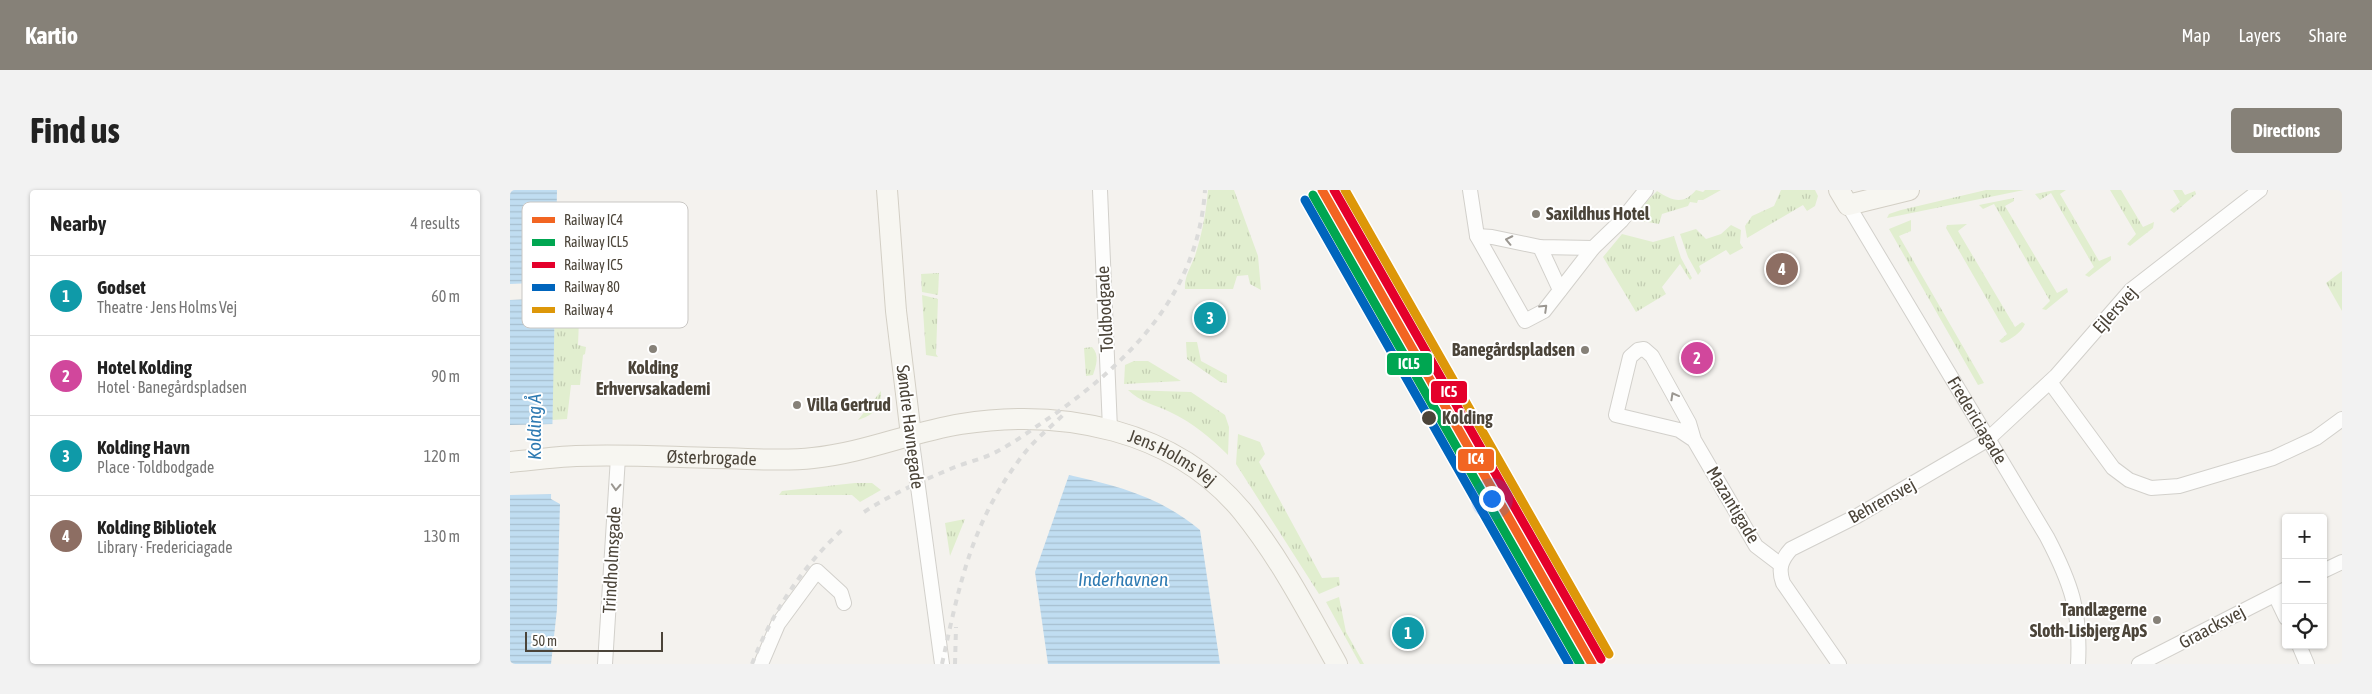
<!DOCTYPE html>
<html lang="en">
<head>
<meta charset="utf-8">
<style>
	:root { --surface:#fff; --page:#f2f2f2; --text:#222; --muted:#767676; --line:#e0e0e0; --accent:#868178 }
	body { margin:0; font-family:"Asap Condensed",sans-serif; background:var(--page); color:var(--text) }
	.controls { position:absolute; right:15px; bottom:15px; display:grid; overflow:hidden; border-radius:5px; box-shadow:0 1px 4px #0004 }
	.controls button { width:45px; height:45px; display:grid; place-items:center; padding:0; border:0; border-bottom:1px solid var(--line); background:var(--surface); color:var(--text); font:25px sans-serif }
	.scale { position:absolute; left:15px; bottom:12px; width:138px; box-sizing:border-box; padding-left:5px; border:2px solid #4b4439; border-top:0; font-size:14px; line-height:18px; white-space:nowrap; color:#4b4439; -webkit-text-stroke:4px #fff; paint-order:stroke }
	.you { position:absolute; left:981px; top:308px; width:18px; height:18px; margin:-12px; border:4px solid #fff; border-radius:50%; background:#1a73e8; box-shadow:0 0 0 8px #1a73e833 }
	.badge { display:grid; place-items:center; width:32px; height:32px; border-radius:50%; background:var(--accent); color:#fff; font-size:16px; font-weight:700 }
	.pin { position:absolute; translate:-50% -50%; border:2px solid #fff; box-shadow:0 1px 5px #0006 }
	.list { margin:0; padding:0; list-style:none }
	h2 { display:flex; justify-content:space-between; align-items:center; height:65px; margin:0; padding:0 20px; font-size:21px }
	h2 small { font-size:16px; font-weight:400; color:var(--muted) }
	.list li { display:grid; grid-template-columns:32px 1fr auto; gap:15px; align-items:center; box-sizing:border-box; height:80px; padding:0 20px; border-top:1px solid var(--line) }
	.list b { display:block; font-size:19px; white-space:nowrap }
	.list p { margin:0; font-size:16px; white-space:nowrap; color:var(--muted) }
	.list em { font-size:16px; font-style:normal; color:var(--muted) }
	.icon { flex:none; width:28px; height:28px; fill:none; stroke:currentColor; stroke-width:2; stroke-linecap:round; stroke-linejoin:round }
	.map { position:relative; flex:none; width:1832px; height:474px; overflow:hidden; border-radius:5px }
	header { display:flex; align-items:center; gap:30px; box-sizing:border-box; height:70px; padding:0 25px; background:var(--accent); color:#fff }
	header strong { font-size:24px }
	nav { display:flex; gap:28px; margin-inline-start:auto; font-size:18px }
	.intro { display:flex; align-items:center; justify-content:space-between; box-sizing:border-box; height:120px; padding:0 30px }
	h1 { margin:0; font-size:35px }
	.button { padding:12px 22px; border-radius:5px; background:var(--accent); color:#fff; font-size:18px; font-weight:700 }
	main { display:flex; gap:30px; padding:0 30px }
	aside { flex:1; background:var(--surface); border-radius:5px; box-shadow:0 1px 4px #0004 }
	.map>svg:first-child { display:block }
</style>
</head>
<body>
<header>
<strong>Kartio</strong>
<nav><a>Map</a><a>Layers</a><a>Share</a></nav>
</header>
<div class="intro"><h1>Find us</h1><a class="button">Directions</a></div>
<main>
<aside>
<h2>Nearby<small>4 results</small></h2>
<ul class="list">
<li><span class="badge" style="background:#0f9aa8">1</span><div><b>Godset</b><p>Theatre · Jens Holms Vej</p></div><em>60 m</em></li>
<li><span class="badge" style="background:#d1479c">2</span><div><b>Hotel Kolding</b><p>Hotel · Banegårdspladsen</p></div><em>90 m</em></li>
<li><span class="badge" style="background:#0f9aa8">3</span><div><b>Kolding Havn</b><p>Place · Toldbodgade</p></div><em>120 m</em></li>
<li><span class="badge" style="background:#8d6e63">4</span><div><b>Kolding Bibliotek</b><p>Library · Fredericiagade</p></div><em>130 m</em></li>
</ul>
</aside>
<div class="map">
<svg width="1832" height="474" viewBox="0 0 1832 474">
	<defs>
		<pattern id="grass-tufts" width="24" height="20" patternUnits="userSpaceOnUse" patternTransform="scale(1.25)"><rect width="24" height="20" fill="#e1eecf"/><path d="M3 7l-1-3M5 7V3M7 7l1-3M15 17l-1-3M17 17v-4M19 17l1-3" fill="none" stroke="#c3cdb2"/></pattern>
		<pattern id="water-rules" width="6" height="5" patternUnits="userSpaceOnUse" patternTransform="scale(1.25)"><rect width="6" height="5" fill="#c0ddf1"/><path d="M0 2.5h6" fill="none" stroke="#a6bfcf"/></pattern>
	</defs>
	<rect width="100%" height="100%" fill="#f4f2ee"/>
	<g fill="url(#grass-tufts)">
		<path d="M698,0H724L748,66L751,100L740,94L738,85L727,86L723,99H675C674,87 681,77 685,66C692,44 696,23 698,0Z"/>
		<path d="M1186,0L1193,2L1195,0H1211L1193,10H1188L1187,13L1180,12L1178,16L1152,24L1149,34L1132,31L1128,24L1134,14L1147,1C1161,10 1173,16 1186,0Z"/>
		<polygon points="1271,0 1305,0 1308,6 1305,16 1297,21 1293,15 1237,48 1235,36 1242,26 1264,16"/>
		<polygon points="1476,0 1514,0 1377,28 1379,24 1391,20"/>
		<polygon points="1545,0 1556,0 1550,4 1589,71 1601,66 1601,70 1579,87 1575,85 1584,77 1541,3 1530,10 1525,4"/>
		<polygon points="1600,0 1611,0 1633,37 1644,32 1643,38 1620,56 1617,54 1626,44"/>
		<polygon points="1663,0 1672,0 1675,5 1685,1 1686,4 1664,23 1660,20 1670,12"/>
		<polygon points="1504,8 1504,11 1495,16 1547,103 1557,98 1558,102 1536,120 1532,119 1540,111 1484,14 1473,19 1469,15"/>
		<polygon points="1401,30 1401,41 1389,46 1474,193 1468,195 1379,39"/>
		<path d="M1457,34L1448,41L1505,137L1512,132L1515,134C1512,142 1500,150 1492,153L1489,151L1497,144L1436,38L1437,35Z"/>
		<polygon points="1221,35 1231,40 1230,53 1233,58 1220,65 1216,60 1189,76 1191,81 1188,85 1178,67 1170,44 1186,39 1196,49 1211,44"/>
		<polygon points="1112,44 1143,52 1164,46 1171,68 1182,88 1180,90 1170,74 1152,97 1156,104 1126,122 1093,67"/>
		<polygon points="1832,81 1832,121 1816,93"/>
		<polygon points="429,83 428,105 412,102 411,84"/>
		<polygon points="412,105 428,109 426,164 428,167 416,165"/>
		<polygon points="70,108 69,113 81,114 81,128 69,130 68,155 76,157 75,164 73,165 70,195 61,195 57,229 42,230 45,110"/>
		<polygon points="676,152 687,152 691,171 717,185 717,193 710,192 677,169"/>
		<path d="M582,157C590,165 586,176 583,185L576,186L574,158Z"/>
		<polygon points="624,171 638,171 671,191 614,194 615,175"/>
		<path d="M618,200L681,202L715,225L719,237L718,265C700,247 683,233 660,222C646,215 630,212 618,200Z"/>
		<path d="M371,201C372,218 363,225 348,230Z"/>
		<polygon points="728,244 750,252 755,264 749,272 812,388 829,387 830,395 809,404 726,274"/>
		<polygon points="345,293 362,293 371,300 350,312 342,305 269,305 272,301"/>
		<polygon points="455,329 440,366 435,333"/>
		<polygon points="829,407 836,442 854,474 850,474 816,412"/>
	</g>
	<g fill="url(#water-rules)">
		<polygon points="0,0 47,0 41,309 50,314 47,419 41,474 0,474"/>
		<path d="M559,285C609,296 650,307 690,340L710,474H538L525,382Z"/>
	</g>
	<g fill="#f4f2ee">
		<polygon points="48,92 47,108 0,110 0,94"/>
		<polygon points="44,234 43,304 0,305 0,235"/>
	</g>
	<g fill="none" stroke-linecap="round" stroke-linejoin="round">
		<g stroke="#d2d0cb" stroke-width="16">
			<g id="street">
				<polyline points="590,0 600,239"/>
				<polyline points="960,0 967,46 1015,131 1034,121 1083,58 1111,31 1136,0"/>
				<path id="s1" d="M1338,15L1537,347C1561,393 1571,421 1568,474"/>
				<polyline points="967,46 982,47 1030,57 1083,58"/>
				<polyline points="1030,57 1050,100"/>
				<polyline points="1540,192 1603,278 1619,290 1641,298 1669,296 1763,268 1806,248 1832,229"/>
				<polyline points="401,245 432,474"/>
				<polyline points="1184,250 1169,240 1106,225 1120,167 1128,160 1134,159 1142,166 1179,233 1184,250 1246,356 1271,375"/>
				<polyline points="1813,381 1832,372"/>
				<polyline points="1765,405 1776,428"/>
				<polyline points="1789,455 1797,474"/>
				<polyline points="95,474 108,267"/>
				<polyline points="251,474 268,434 307,381 331,403 334,413"/>
				<path d="M1329,474L1273,393C1268,379 1271,370 1281,359L1347,326L1477,250L1546,186L1621,100L1750,0"/>
				<polyline points="1629,474 1776,399"/>
			</g>
		</g>
		<g stroke="#d3cfc5" stroke-width="22">
			<g id="secondary">
				<polyline points="377,0 386,121 401,245"/>
				<polyline points="1329,0 1338,15 1399,0"/>
				<path id="s2" d="M0,272C22,270 44,267 66,266C112,264 158,267 204,268C237,268 270,272 303,268C354,263 401,242 451,234C552,218 664,239 732,321C770,368 798,422 827,474"/>
			</g>
		</g>
		<use href="#street" stroke="#fdfdfc" stroke-width="14"/>
		<use href="#secondary" stroke="#f7f6f1" stroke-width="20"/>
		<g stroke="#dbdbda" stroke-width="4" stroke-dasharray="6 6" stroke-linecap="butt">
			<path d="M354,322C385,302 412,291 445,277C458,272 472,269 484,263C506,252 525,237 545,224C623,168 688,102 695,0"/>
			<path d="M242,474C262,422 293,376 333,339"/>
			<path d="M432,474C450,392 462,328 517,260C528,247 543,235 555,223"/>
			<polyline points="445,474 446,437"/>
		</g>
		<g stroke="#fff" stroke-width="12">
			<polyline id="rail-1" points="812,0 1082,474"/>
		</g>
		<g stroke="#fff" stroke-width="12">
			<polyline id="rail-2" points="803,5 1070,474"/>
		</g>
		<g stroke="#fff" stroke-width="12">
			<polyline id="rail-3" points="824,0 1091,469"/>
		</g>
		<g stroke="#fff" stroke-width="12">
			<polyline id="rail-4" points="795,10 1059,474"/>
		</g>
		<g stroke="#fff" stroke-width="12">
			<polyline id="rail-5" points="835,0 1099,464"/>
		</g>
		<use href="#rail-1" stroke="#f26522" stroke-width="9"/>
		<use href="#rail-2" stroke="#00a651" stroke-width="9"/>
		<use href="#rail-3" stroke="#e4002b" stroke-width="9"/>
		<use href="#rail-4" stroke="#0065bd" stroke-width="9"/>
		<use href="#rail-5" stroke="#dd9709" stroke-width="9"/>
	</g>
	<defs><path id="oneway-chevron" d="M-2-3.5L2.5 0L-2 3.5" fill="none" stroke-width="1.6" stroke-linecap="round" stroke-linejoin="round" transform="scale(1.25)"/></defs>
	<g stroke="#9b9791">
		<use href="#oneway-chevron" transform="translate(999 50) rotate(-168)"/>
		<use href="#oneway-chevron" transform="translate(1034 118) rotate(-44)"/>
		<use href="#oneway-chevron" transform="translate(1164 206) rotate(-119)"/>
		<use href="#oneway-chevron" transform="translate(106 297) rotate(93)"/>
	</g>
	<g fill="#868178" stroke="#fff" stroke-width="2">
		<circle cx="1026" cy="24" r="5"/>
		<circle cx="143" cy="159" r="5"/>
		<circle cx="1075" cy="160" r="5"/>
		<circle cx="287" cy="215" r="5"/>
		<circle cx="1647" cy="430" r="5"/>
	</g>
	<circle fill="#4b4439" stroke="#fff" stroke-width="2" cx="919" cy="228" r="8"/>
	<g text-anchor="middle" stroke-width="4" stroke-linejoin="round" paint-order="stroke">
		<g font-size="18" font-weight="bold" fill="#4b4439" stroke="#fff" text-anchor="start">
			<text x="1036" y="30">Saxildhus Hotel</text>
			<text x="1065" y="166" text-anchor="end">Banegårdspladsen</text>
			<text x="143" y="184" text-anchor="middle">Kolding<tspan x="143" dy="21">Erhvervsakademi</tspan></text>
			<text x="297" y="221">Villa Gertrud</text>
			<text x="1637" y="426" text-anchor="end">Tandlægerne<tspan x="1637" dy="21">Sloth-Lisbjerg ApS</tspan></text>
		</g>
		<g font-size="18" fill="#4b4439" stroke="#fff">
			<text transform="translate(595 119) rotate(-93)" y="6">Toldbodgade</text>
			<text transform="translate(1605 120) rotate(-48)" y="6">Ejlersvej</text>
			<text dy="6" stroke="none"><textPath href="#s1" startOffset="251">Fredericiagade</textPath></text>
			<text transform="translate(400 237) rotate(83)" y="6">Søndre Havnegade</text>
			<text dy="6" stroke="none"><textPath href="#s2" startOffset="202">Østerbrogade</textPath></text>
			<text dy="6" stroke="none"><textPath href="#s2" startOffset="674">Jens Holms Vej</textPath></text>
			<text transform="translate(1372 311) rotate(-29)" y="6">Behrensvej</text>
			<text transform="translate(1223 315) rotate(59)" y="6">Mazantigade</text>
			<text transform="translate(102 370) rotate(-87)" y="6">Trindholmsgade</text>
			<text transform="translate(1702 437) rotate(-28)" y="6">Graacksvej</text>
		</g>
		<g font-size="18" font-weight="bold" fill="#4b4439" stroke="#fff" text-anchor="start">
			<text x="932" y="234">Kolding</text>
		</g>
		<g font-size="19" font-style="italic" fill="#2e7ab2" stroke="#fff">
			<text transform="translate(24 237) rotate(-90)" y="7">Kolding Å</text>
			<text x="613" y="396">Inderhavnen</text>
		</g>
	</g>
	<rect x="12" y="12" width="166" height="126" rx="8" fill="#fff" stroke="#c9c7c4" stroke-width="1"/>
	<rect x="22" y="27" width="23" height="6" fill="#f26522"/>
	<rect x="22" y="49" width="23" height="7" fill="#00a651"/>
	<rect x="22" y="72" width="23" height="6" fill="#e4002b"/>
	<rect x="22" y="94" width="23" height="7" fill="#0065bd"/>
	<rect x="22" y="117" width="23" height="6" fill="#dd9709"/>
	<g font-size="14" fill="#4b4439">
		<text x="54" y="35">Railway IC4</text>
		<text x="54" y="57">Railway ICL5</text>
		<text x="54" y="80">Railway IC5</text>
		<text x="54" y="102">Railway 80</text>
		<text x="54" y="125">Railway 4</text>
	</g>
	<g stroke="#fff" stroke-width="2">
		<rect x="876" y="162" width="47" height="24" rx="5" fill="#00a651"/>
		<rect x="920" y="190" width="38" height="24" rx="5" fill="#e4002b"/>
		<rect x="947" y="258" width="38" height="24" rx="5" fill="#f26522"/>
	</g>
	<g font-size="14" text-anchor="middle" font-weight="bold" fill="#fff">
		<text x="899" y="179">ICL5</text>
		<text x="939" y="207">IC5</text>
		<text x="966" y="274">IC4</text>
	</g>
</svg>
<div class="controls">
<button>+</button>
<button>−</button>
<button><svg class="icon" aria-label="locate" viewBox="0 0 24 24"><circle cx="12" cy="12" r="6"/><path d="M12 2v4M12 18v4M2 12h4M18 12h4"/></svg></button>
</div>
<div class="scale">50 m</div>
<div class="you"></div>
<div class="pin badge" style="left:898px;top:443px;background:#0f9aa8">1</div>
<div class="pin badge" style="left:1187px;top:168px;background:#d1479c">2</div>
<div class="pin badge" style="left:700px;top:128px;background:#0f9aa8">3</div>
<div class="pin badge" style="left:1272px;top:79px;background:#8d6e63">4</div>
</div>
</main>
</body>
</html>
